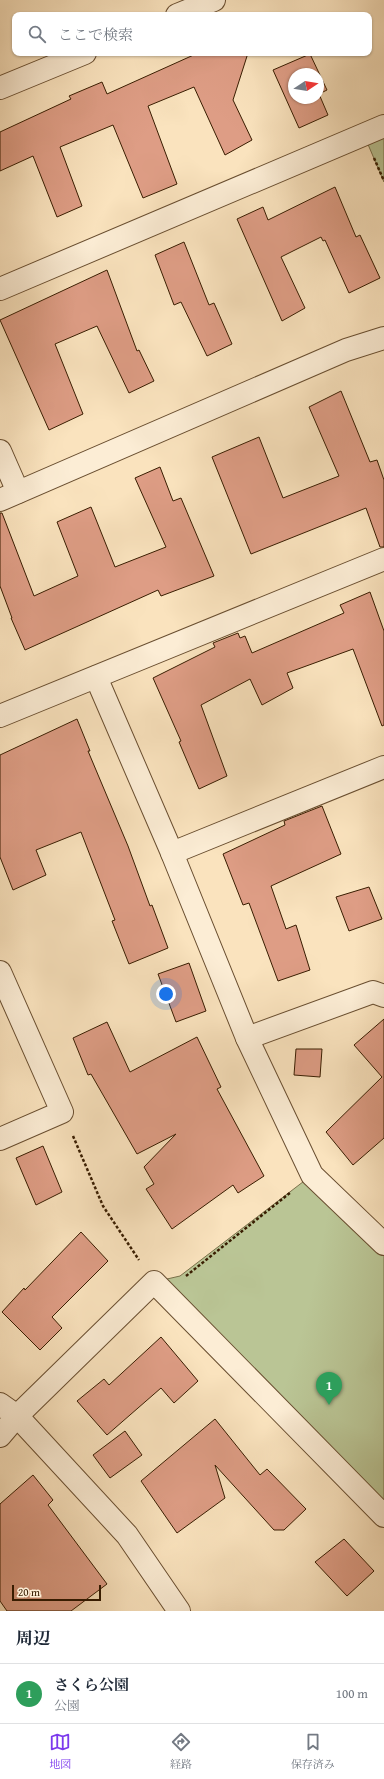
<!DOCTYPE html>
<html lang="ja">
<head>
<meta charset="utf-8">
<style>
	:root { --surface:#fff; --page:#f6f6f7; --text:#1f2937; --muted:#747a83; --line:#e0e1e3; --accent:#7c3aed }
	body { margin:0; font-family:"Gentium Book Plus","Noto Serif JP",serif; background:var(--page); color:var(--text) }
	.compass { position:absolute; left:288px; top:68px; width:36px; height:36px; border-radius:50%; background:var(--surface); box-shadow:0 1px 3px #0004; rotate:78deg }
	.scale { position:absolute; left:12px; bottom:10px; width:89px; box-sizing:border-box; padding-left:4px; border:2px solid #391d01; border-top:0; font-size:11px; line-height:14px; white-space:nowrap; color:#391d01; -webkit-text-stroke:3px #fcedd5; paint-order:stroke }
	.you { position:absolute; left:166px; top:994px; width:14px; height:14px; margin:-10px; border:3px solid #fff; border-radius:50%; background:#1a73e8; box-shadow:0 0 0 6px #1a73e833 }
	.badge { display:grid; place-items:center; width:26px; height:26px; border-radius:50%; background:var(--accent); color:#fff; font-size:13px; font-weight:700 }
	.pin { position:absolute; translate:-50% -33px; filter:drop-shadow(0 1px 2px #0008) }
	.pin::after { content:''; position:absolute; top:21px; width:14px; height:12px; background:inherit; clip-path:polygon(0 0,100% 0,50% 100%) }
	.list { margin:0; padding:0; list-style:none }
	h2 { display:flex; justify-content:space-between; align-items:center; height:52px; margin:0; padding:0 16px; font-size:17px }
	h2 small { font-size:13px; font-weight:400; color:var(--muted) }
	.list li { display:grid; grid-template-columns:26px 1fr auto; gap:12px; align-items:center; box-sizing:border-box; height:60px; padding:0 16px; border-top:1px solid var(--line) }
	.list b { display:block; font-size:15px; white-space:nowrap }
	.list p { margin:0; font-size:13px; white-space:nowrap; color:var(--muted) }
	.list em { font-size:13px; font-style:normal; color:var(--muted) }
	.icon { flex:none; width:22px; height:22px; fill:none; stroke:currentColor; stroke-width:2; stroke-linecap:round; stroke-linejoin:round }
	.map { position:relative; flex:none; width:384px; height:1611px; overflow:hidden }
	.search { position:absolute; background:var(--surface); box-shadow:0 1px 3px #0004; left:12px; right:12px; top:12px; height:44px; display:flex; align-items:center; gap:10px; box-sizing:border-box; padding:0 14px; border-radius:8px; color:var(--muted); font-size:15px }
	.sheet { height:112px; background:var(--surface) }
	nav { display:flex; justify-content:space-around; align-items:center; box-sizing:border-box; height:56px; border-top:1px solid var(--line); background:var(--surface); font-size:11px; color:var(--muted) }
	nav a { display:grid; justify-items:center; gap:2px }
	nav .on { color:var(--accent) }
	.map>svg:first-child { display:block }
</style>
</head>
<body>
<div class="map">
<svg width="384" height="1611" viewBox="0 0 384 1611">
	<rect width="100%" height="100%" fill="#fae3be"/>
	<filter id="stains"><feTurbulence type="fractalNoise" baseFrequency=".005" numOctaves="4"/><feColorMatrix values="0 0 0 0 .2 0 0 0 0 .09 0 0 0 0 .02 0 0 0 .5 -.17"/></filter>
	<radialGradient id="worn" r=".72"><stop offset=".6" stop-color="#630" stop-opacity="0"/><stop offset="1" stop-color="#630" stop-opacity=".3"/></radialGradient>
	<g fill="#bac595" stroke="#7a714b">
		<polygon points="384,126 384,182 364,135"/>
		<polygon points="312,1175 384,1244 384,1516 154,1282 180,1276"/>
	</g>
	<g fill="#de9d85" stroke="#391d01" fill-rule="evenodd">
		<polygon points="198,53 248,53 233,100 252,140 225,155 194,87 148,106 177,184 143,198 113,125 60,147 82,206 57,217 33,156 0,171 0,132 71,99 69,96 102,82 107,94"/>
		<path d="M310,54L327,90L319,94L328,115L299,128L273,70ZM294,74H318V98H294Z"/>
		<polygon points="335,187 356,237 360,235 380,278 349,293 325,240 323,241 321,237 281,257 305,308 282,321 237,219 263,207 268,220"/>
		<polygon points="184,242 209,305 214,303 232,344 207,356 181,302 174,305 155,255"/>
		<polygon points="107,270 137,351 139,350 154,381 129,393 97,326 55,344 83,414 49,430 0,320"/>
		<polygon points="341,391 370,462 377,460 384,480 384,547 380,547 366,508 251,554 212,457 259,437 283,498 339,476 309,407"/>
		<polygon points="160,467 173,501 181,498 214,576 161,596 158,590 25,650 11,618 12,618 0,586 0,513 2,513 34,596 78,576 57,522 91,507 115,567 166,547 135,478"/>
		<polygon points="370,592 384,631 384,725 382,726 353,649 287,673 293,688 262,705 250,679 201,705 227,776 199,789 179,742 181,741 153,678 215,647 213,643 238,633 240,638 245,636 252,653 344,613 340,605"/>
		<polygon points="77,719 90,751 88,751 128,846 150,906 152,905 168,948 129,964 112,921 115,920 81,832 36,850 46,875 13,890 0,857 0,755"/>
		<polygon points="322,806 341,854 271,886 286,929 296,925 310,970 278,981 249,903 243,905 223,854 285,825 284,821"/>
		<polygon points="369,887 382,919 349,931 336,897"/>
		<polygon points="189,963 206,1011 176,1022 158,974"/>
		<polygon points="384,1019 384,1138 353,1165 326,1132 382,1077 354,1045"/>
		<polygon points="107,1022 130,1072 197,1037 221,1087 217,1089 264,1176 238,1193 233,1185 172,1229 146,1189 154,1184 144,1167 176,1134 137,1154 91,1074 88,1075 73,1038"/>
		<polygon points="296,1049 322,1049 320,1077 294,1075"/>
		<polygon points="43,1146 62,1192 36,1205 16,1158"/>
		<polygon points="81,1232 108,1261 52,1317 62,1328 40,1350 2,1312 24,1288 25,1290"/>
		<polygon points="161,1337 198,1381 174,1403 161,1388 107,1435 77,1401 104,1379 109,1385"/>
		<polygon points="215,1419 260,1475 267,1469 306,1509 284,1530 274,1530 215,1465 225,1498 177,1533 141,1481"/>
		<polygon points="125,1431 142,1455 110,1478 93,1455"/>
		<polygon points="33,1475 53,1500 48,1505 107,1584 71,1611 7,1611 0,1601 0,1504"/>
		<polygon points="344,1539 374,1571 347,1596 315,1562"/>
	</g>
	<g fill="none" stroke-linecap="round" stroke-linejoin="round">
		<g stroke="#694e30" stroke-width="24">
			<g id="minor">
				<polyline points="177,15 214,0"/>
				<polyline points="0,88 85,53"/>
				<polyline points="0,289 384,126"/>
				<polyline points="0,451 18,492"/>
				<polyline points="0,500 346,350 384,338"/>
				<polyline points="96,677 172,853 247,1038 312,1175 384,1244"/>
				<polyline points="0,716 384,559"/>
				<polyline points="172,853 384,767"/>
				<polyline points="0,972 62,1112 0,1139"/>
				<polyline points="247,1038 373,992 384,996"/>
				<polyline points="0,1404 17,1416 127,1535 179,1611"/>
				<polyline points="0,1436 17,1416 154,1282 384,1516"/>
			</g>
		</g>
		<g stroke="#391d01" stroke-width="2.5" stroke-dasharray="3 2" stroke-linecap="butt">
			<polyline points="374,158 384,181"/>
			<polyline points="73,1136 103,1206 139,1260"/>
			<polyline points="186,1276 291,1192"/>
		</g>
		<use href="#minor" stroke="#fcedd5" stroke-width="22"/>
	</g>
	<rect width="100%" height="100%" filter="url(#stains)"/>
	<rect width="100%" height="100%" fill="url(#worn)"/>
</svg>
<svg class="compass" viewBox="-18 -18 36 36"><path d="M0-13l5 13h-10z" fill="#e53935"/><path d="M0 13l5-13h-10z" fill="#747a83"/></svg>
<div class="scale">20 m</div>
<div class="you"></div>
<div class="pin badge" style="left:329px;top:1405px;background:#2e9e5b">1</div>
<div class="search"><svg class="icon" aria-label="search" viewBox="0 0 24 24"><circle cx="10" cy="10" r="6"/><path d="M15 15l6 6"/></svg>ここで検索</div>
</div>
<section class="sheet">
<h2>周辺<small></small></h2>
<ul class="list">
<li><span class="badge" style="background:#2e9e5b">1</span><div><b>さくら公園</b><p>公園</p></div><em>100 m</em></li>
</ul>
</section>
<nav>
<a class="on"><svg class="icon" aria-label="map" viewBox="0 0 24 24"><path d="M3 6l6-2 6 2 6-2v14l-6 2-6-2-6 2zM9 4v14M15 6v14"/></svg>地図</a>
<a><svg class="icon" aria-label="directions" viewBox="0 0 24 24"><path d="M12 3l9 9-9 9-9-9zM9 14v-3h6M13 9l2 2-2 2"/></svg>経路</a>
<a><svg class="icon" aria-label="saved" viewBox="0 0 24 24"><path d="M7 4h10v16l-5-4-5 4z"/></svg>保存済み</a>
</nav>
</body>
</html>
